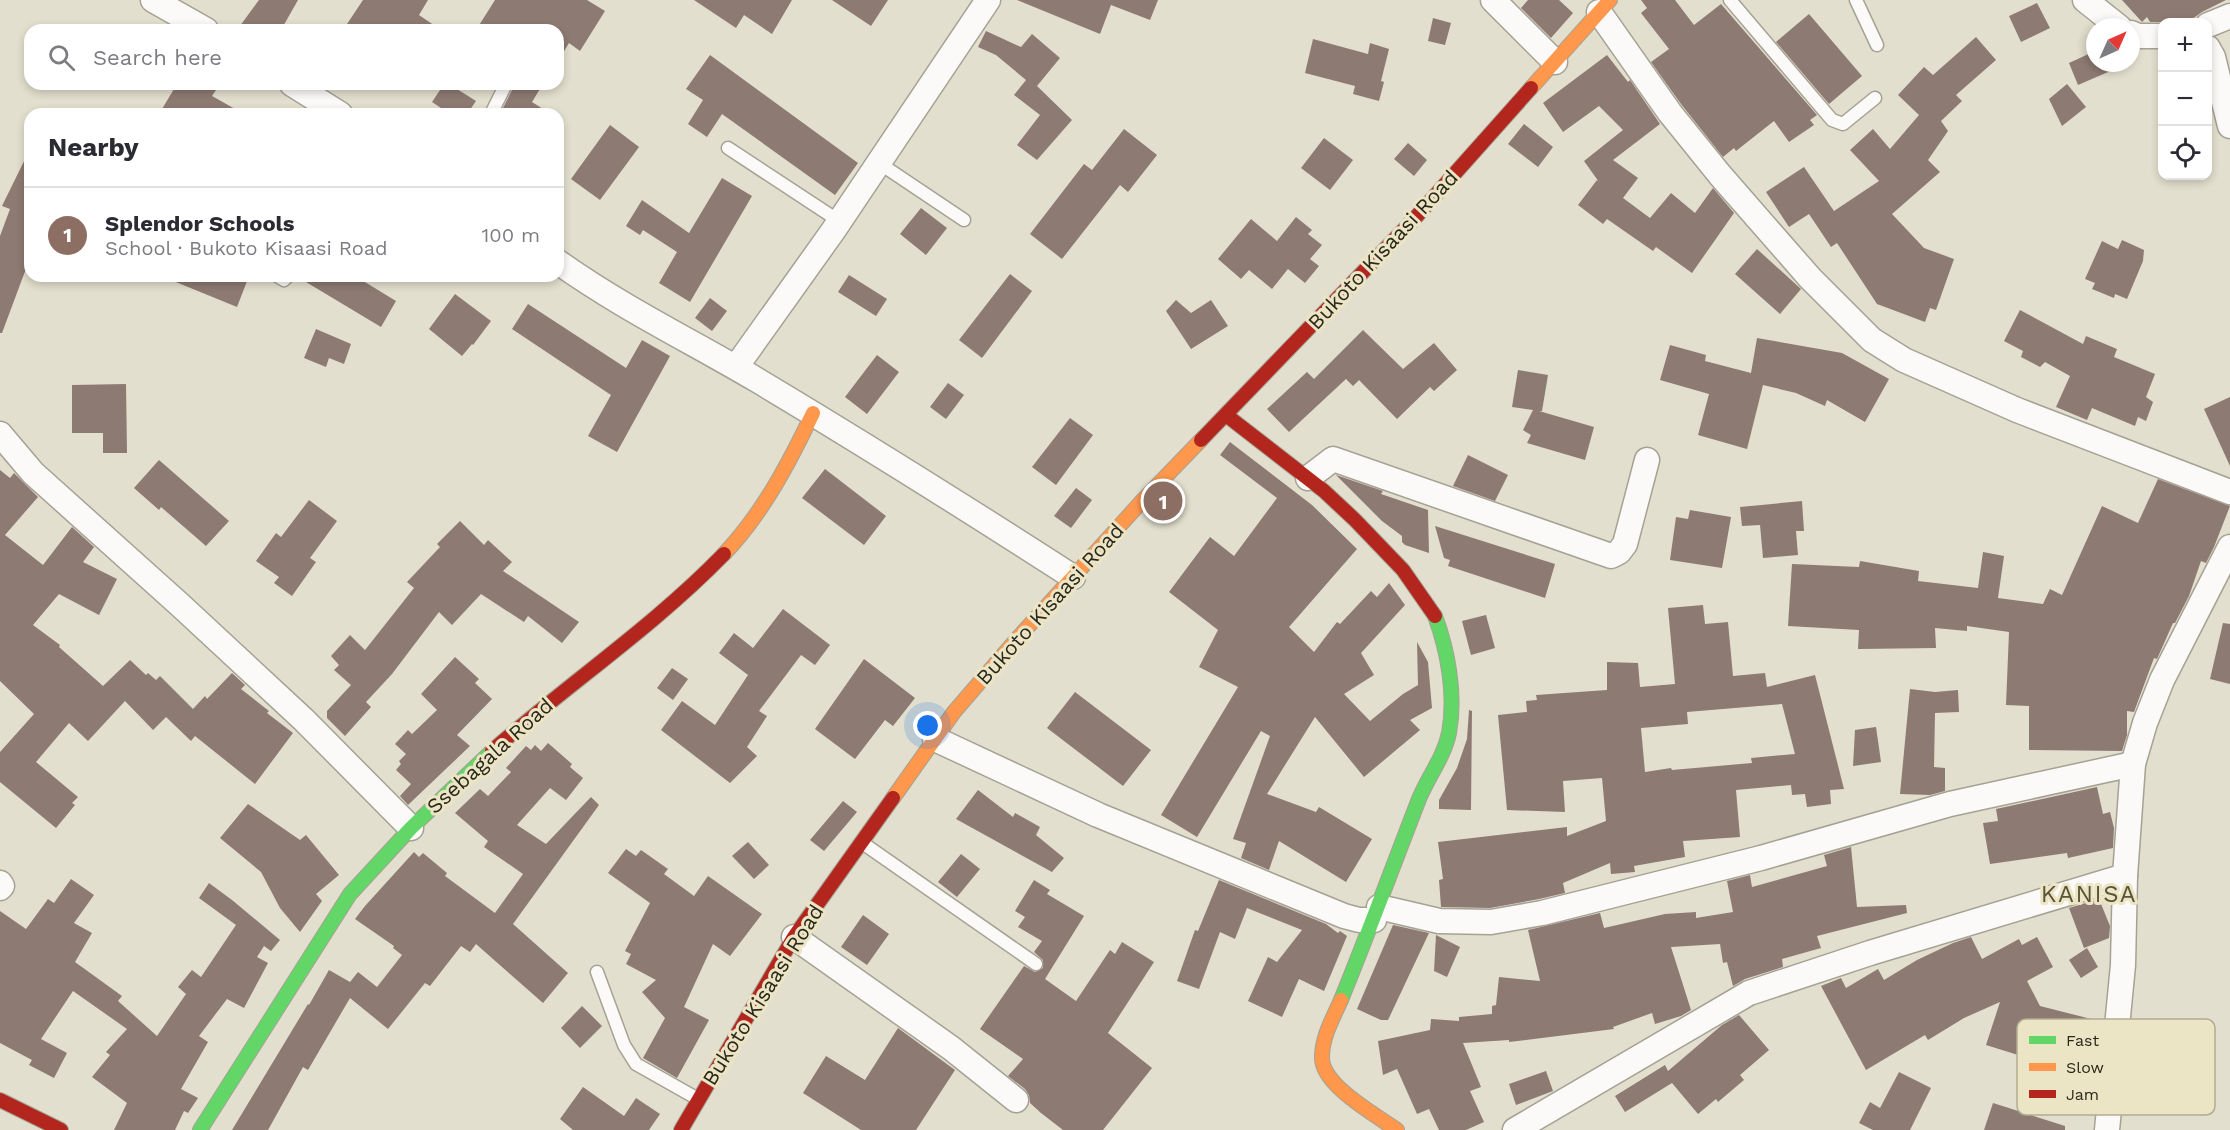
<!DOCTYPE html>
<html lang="en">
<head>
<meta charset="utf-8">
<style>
	:root { --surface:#fff; --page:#f2f2f3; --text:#2b2b33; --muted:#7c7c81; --line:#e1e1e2; --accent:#6b675a }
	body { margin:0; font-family:"Work Sans",sans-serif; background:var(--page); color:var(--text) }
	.controls { position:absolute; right:18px; top:18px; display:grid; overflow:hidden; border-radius:12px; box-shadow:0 3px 9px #0003 }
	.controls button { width:54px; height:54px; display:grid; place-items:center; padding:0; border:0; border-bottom:2px solid var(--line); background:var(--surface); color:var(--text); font:30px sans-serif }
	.compass { position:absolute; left:2086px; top:18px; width:54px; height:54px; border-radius:50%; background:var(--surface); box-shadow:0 3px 9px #0003; rotate:45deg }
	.you { position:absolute; left:928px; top:726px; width:21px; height:21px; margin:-15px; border:4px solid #fff; border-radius:50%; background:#1a73e8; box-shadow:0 0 0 9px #1a73e833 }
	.badge { display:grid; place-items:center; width:39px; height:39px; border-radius:50%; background:var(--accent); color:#fff; font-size:20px; font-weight:700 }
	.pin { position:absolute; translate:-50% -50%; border:3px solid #fff; box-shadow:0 2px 6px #0006 }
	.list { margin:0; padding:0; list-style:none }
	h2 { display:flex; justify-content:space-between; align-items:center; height:78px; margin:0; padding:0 24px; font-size:26px }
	h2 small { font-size:20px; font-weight:400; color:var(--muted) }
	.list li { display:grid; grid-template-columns:39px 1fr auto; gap:18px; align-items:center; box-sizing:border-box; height:96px; padding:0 24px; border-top:2px solid var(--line) }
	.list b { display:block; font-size:22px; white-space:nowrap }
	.list p { margin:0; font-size:20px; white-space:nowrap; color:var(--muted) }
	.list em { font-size:20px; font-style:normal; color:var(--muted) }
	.icon { flex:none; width:33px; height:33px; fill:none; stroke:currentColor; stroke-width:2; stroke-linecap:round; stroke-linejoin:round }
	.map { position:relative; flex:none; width:2230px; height:1130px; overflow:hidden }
	.search { position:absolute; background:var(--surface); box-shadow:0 3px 9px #0003; left:24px; top:24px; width:540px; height:66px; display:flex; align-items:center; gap:15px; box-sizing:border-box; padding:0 21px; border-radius:18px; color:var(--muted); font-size:22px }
	.panel { position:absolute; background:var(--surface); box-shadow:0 3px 9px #0003; left:24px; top:108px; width:540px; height:174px; border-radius:18px }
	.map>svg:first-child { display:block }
</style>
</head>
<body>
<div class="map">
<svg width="2230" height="1130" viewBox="0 0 2230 1130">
	<rect width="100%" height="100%" fill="#e3dfce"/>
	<g fill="#8d7a73" fill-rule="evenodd">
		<polygon points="259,0 298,0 281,30 237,30"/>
		<polygon points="363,0 428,0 419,15 441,30 343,30"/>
		<polygon points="495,0 587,0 605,11 580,51 569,43 558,61 558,30 476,30"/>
		<polygon points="694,0 792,0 772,34 744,15 736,28"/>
		<polygon points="832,0 888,0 871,26"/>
		<polygon points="1017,0 1158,0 1150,20 1111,5 1100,34"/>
		<polygon points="1528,0 1559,0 1573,13 1551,38 1521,8"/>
		<polygon points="1641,0 1675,0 1694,25 1721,4 1817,115 1810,120 1814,125 1789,142 1774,121 1736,151 1734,148 1723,157 1681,104 1651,62 1669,49 1641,13 1647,8"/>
		<polygon points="2122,0 2226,0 2202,12 2188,22 2150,22 2147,17 2142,22"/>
		<polygon points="2037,3 2050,28 2021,42 2009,16"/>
		<polygon points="1809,14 1862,76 1829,104 1776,42"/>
		<polygon points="1433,18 1451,23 1445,45 1428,41"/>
		<polygon points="986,31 1021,47 1032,34 1060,58 1037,86 1072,120 1037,160 1017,145 1040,115 1014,95 1026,80 996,55 978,47"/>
		<polygon points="1976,37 1996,60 1956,95 1962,101 1941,121 1948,131 1928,160 1940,172 1892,214 1924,248 1954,259 1936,310 1930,308 1925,322 1877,304 1837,243 1831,247 1809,214 1789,227 1766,192 1804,167 1834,211 1879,181 1850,150 1873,129 1890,149 1919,115 1898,95 1924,67 1933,75"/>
		<polygon points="1313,39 1368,54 1370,43 1389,49 1381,81 1384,82 1379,101 1353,94 1355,86 1305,73"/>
		<polygon points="2095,51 2095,63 2129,63 2078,85 2069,63"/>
		<polygon points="710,55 858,163 835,195 722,114 707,137 688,124 703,100 686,89"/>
		<polygon points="1607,55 1628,82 1630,80 1660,124 1613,160 1638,178 1623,198 1650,218 1671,193 1695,213 1713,188 1734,213 1692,273 1656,247 1653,251 1607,219 1603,224 1578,205 1597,180 1599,182 1584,161 1623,130 1599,106 1563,132 1543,103"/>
		<polygon points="177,84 220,84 212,96 244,114 159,114"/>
		<polygon points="444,84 449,84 476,101 467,114 450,114 432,102"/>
		<polygon points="515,84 543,84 532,102 551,114 513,114 503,108"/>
		<polygon points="2067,84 2086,107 2062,126 2049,99"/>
		<polygon points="1524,124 1553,147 1538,167 1508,144"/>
		<polygon points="610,125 639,147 600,200 571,179"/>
		<polygon points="1124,129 1157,155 1128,192 1120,185 1062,259 1030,234 1084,164 1092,170"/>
		<polygon points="1324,138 1353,160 1330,190 1301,168"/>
		<polygon points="1408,143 1427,160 1414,176 1394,159"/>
		<polygon points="30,149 30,258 2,333 0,333 0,236 10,209 2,206"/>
		<polygon points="722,178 752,196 690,302 659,283 677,252 643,230 640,235 626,226 642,200 689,233"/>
		<polygon points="921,208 947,228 926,255 900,234"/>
		<polygon points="1296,217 1312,230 1308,234 1322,245 1310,259 1319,266 1305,283 1288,269 1272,289 1249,270 1241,279 1218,259 1251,219 1277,241"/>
		<polygon points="2122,240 2144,250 2143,261 2127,299 2115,294 2114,298 2092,289 2095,283 2085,279 2102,241 2118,249"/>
		<polygon points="1757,249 1801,289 1780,314 1735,274"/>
		<polygon points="1010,274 1032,291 982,358 959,340"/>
		<polygon points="849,275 887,299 876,316 838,292"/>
		<polygon points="161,276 249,276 237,307"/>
		<polygon points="296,276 355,276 396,301 381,327"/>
		<polygon points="455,294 491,321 473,345 472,344 462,356 429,329"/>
		<polygon points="710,298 727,311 712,331 695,318"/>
		<polygon points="1176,300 1191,313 1211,300 1228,326 1191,349 1166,311"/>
		<polygon points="528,304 626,368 642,340 670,356 617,452 588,436 611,395 512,329"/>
		<polygon points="2020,310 2083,344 2086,336 2117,349 2114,357 2155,374 2146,397 2153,402 2146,421 2138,417 2135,426 2092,408 2087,420 2056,407 2070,376 2045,362 2040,367 2021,357 2023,351 2004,341"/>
		<polygon points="316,329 351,344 344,364 329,358 326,367 304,358"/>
		<polygon points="1363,330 1403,369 1434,343 1457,370 1434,391 1430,387 1397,419 1359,380 1353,386 1346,379 1289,432 1267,409 1307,372 1314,379"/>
		<polygon points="1757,338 1842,353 1889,379 1865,422 1827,400 1825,406 1796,393 1763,385 1747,449 1698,435 1709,394 1660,380 1670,345 1706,355 1705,361 1751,373"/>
		<polygon points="877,355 899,372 867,414 845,397"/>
		<polygon points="1518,370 1548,375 1542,411 1539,411 1594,427 1585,460 1527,443 1531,435 1523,430 1533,410 1512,407"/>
		<polygon points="948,383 964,395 946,419 930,407"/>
		<polygon points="126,384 127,453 103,453 103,433 72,433 72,385"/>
		<polygon points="2230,397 2230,466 2204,409"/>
		<polygon points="1070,418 1093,435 1056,485 1032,467"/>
		<polygon points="1230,442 1312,505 1357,549 1289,627 1314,652 1337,622 1340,624 1371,591 1377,597 1389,583 1405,605 1361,653 1374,675 1344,694 1370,721 1403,694 1418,685 1417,642 1428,662 1432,708 1410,720 1420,730 1364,777 1315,717 1267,794 1316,812 1319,807 1372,839 1346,882 1279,841 1269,870 1241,858 1246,843 1233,839 1270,736 1261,731 1197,837 1161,815 1238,687 1199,667 1218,630 1169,592 1210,537 1234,556 1277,498 1220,455"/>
		<polygon points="1468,455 1508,475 1495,501 1453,486"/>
		<polygon points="159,460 229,521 206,546 161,507 159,510 134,488"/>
		<polygon points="825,469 886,516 864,545 802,498"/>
		<polygon points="0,470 10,478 14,473 38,497 5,535 43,565 72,527 94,547 83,562 117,579 99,615 59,594 33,625 60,645 59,647 103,686 130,660 146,675 148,673 156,680 160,676 193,709 205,696 207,699 232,673 245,685 241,689 269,711 267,713 293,733 255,784 195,736 191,741 166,717 153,730 125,701 88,741 69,723 36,762 78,797 72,803 75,805 56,828 0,782 0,752 34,714 0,681"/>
		<polygon points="1336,475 1383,491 1381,494 1428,510 1429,553 1405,545 1402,542 1402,536 1382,521"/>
		<polygon points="2158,479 2230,506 2214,547 2206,563 2201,561 2189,596 2175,623 2173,623 2157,659 2154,658 2134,712 2127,711 2127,735 2122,751 2029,750 2029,706 2006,705 2009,632 1967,626 1967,631 1935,628 1936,648 1858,649 1859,630 1788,626 1792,564 1859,567 1860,561 1919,571 1918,581 1978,588 1983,552 2004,556 1998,598 2043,604 2050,589 2062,595 2102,506 2138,523"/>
		<polygon points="1076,488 1092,500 1071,528 1054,516"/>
		<polygon points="309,500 337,521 310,558 316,562 292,596 274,583 279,577 256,561 276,533 281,537"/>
		<polygon points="1802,501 1804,531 1796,531 1798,555 1763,558 1760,525 1742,526 1740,507"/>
		<polygon points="1690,510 1731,517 1722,568 1670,560 1676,517 1688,519"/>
		<polygon points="460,521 484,545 488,540 512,562 503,571 579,622 562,643 528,616 524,622 481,594 452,625 439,612 392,674 366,702 371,707 345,736 327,718 327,711 351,685 334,670 339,665 331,656 350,635 365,650 414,588 407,582 440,547 437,544"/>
		<polygon points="1435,526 1555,564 1545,598 1448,566 1450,560 1444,558"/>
		<path d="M1703,605L1705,624L1728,622L1733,676L1765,673L1767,687L1815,675L1844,789L1830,790L1831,804L1807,807L1805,794L1792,795L1791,785L1736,790L1740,837L1683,841L1685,857L1634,866L1635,872L1611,874L1610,863L1563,883L1565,893L1539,899L1490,908L1441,907L1439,880L1443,879L1438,842L1567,827V836L1606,821L1602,778L1563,781L1565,812L1507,810L1498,715L1527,712L1526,701L1537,700L1536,695L1607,690V662L1638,663L1640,687L1675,684L1668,608ZM1782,704L1795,754L1751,758L1752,763L1672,770L1671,768L1645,772L1641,728L1688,724L1687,712Z"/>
		<polygon points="783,609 830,645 815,665 801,655 759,711 767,716 747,747 757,756 730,783 661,730 682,701 715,725 748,675 719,653 734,633 753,648"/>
		<polygon points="1486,615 1495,648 1471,655 1462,621"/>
		<polygon points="2223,623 2230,624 2230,684 2210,679"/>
		<polygon points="455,657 479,679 475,683 492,699 457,735 470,746 408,805 400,796 411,784 396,770 401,764 399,761 406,754 395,744 408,730 412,734 437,710 421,694"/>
		<polygon points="864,659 915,698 893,726 885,720 855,759 815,729"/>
		<polygon points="672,668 688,679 673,700 657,688"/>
		<polygon points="1910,689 1935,692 1958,690 1959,712 1935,713 1934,767 1945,768 1945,791 1930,795 1900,794"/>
		<polygon points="1075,692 1151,750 1123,786 1047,728"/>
		<polygon points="1469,710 1472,711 1471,810 1439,809 1439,800 1457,768 1467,739"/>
		<polygon points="1876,727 1881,762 1853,766 1855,730"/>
		<polygon points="548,743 572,764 570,767 583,778 566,800 550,788 517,825 546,844 591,797 599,805 513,924 568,973 543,1003 476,944 470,952 461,946 430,986 425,983 388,1029 350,998 308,1070 303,1067 268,1130 232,1130 308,1004 309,1005 329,970 350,982 358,972 377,987 402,955 393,948 394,946 355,919 365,906 414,852 419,857 423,853 447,873 445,876 495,913 523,874 484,847 488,841 455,813 480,789 488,796 511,772 506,768 526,746 531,750 535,745 541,751"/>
		<polygon points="2097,787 2103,814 2110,812 2114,828 2113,848 2068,858 2067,853 1990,864 1983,823 1998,821 1996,809"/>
		<polygon points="978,790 1013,817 1015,813 1040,827 1036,835 1064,858 1052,872 956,819"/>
		<polygon points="843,801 857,812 824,851 810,840"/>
		<polygon points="248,804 300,840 306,835 339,875 316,894 322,901 300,932 280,908 261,872 220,838"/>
		<polygon points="748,842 769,865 754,879 732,856"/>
		<polygon points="1851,847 1857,907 1906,905 1907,913 1817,936 1821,948 1782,959 1783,967 1745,979 1733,986 1727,962 1723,963 1720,944 1671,947 1691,1010 1681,1016 1655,1024 1652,1013 1613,1027 1614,1029 1509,1042 1509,1040 1463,1043 1481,1087 1470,1091 1484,1122 1466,1130 1439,1130 1429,1109 1417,1114 1397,1069 1383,1075 1378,1041 1430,1030 1431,1019 1459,1021 1459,1017 1492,1014 1492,1006 1496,1005 1499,977 1540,981 1528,930 1600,913 1604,928 1665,914 1696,912 1696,918 1733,912 1727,881 1750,875 1752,887 1827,866 1824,855"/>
		<polygon points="626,849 636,856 641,850 668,869 664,874 694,896 708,876 762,914 730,956 713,944 684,1007 709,1020 677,1078 643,1058 665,1018 642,992 656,980 626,964 631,954 625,951 650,903 608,873"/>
		<polygon points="961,854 980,869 957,897 938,882"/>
		<polygon points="71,879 94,895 74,923 92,933 75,962 122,996 118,1001 157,1036 186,994 178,987 192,970 201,977 236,925 199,898 209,883 232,900 280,940 271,951 264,946 257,957 268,963 244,1008 227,999 199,1036 208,1042 181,1089 198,1098 188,1113 184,1111 175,1130 114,1130 127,1103 92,1077 110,1055 106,1052 127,1029 73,991 41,1039 67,1053 54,1078 29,1065 32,1060 0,1043 0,911 26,929 48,899 54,903"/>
		<polygon points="1034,880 1050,890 1047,894 1084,916 1045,979 1076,1001 1110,950 1115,954 1122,942 1154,962 1108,1033 1152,1068 1103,1130 1063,1130 1041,1113 1030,1103 1029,1095 1025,1089 1008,1076 1023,1059 980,1029 1024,966 1035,972 1043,968 1043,960 1034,952 1042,941 1018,927 1025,917 1015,911"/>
		<polygon points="1219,880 1326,924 1338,933 1340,931 1347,936 1324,991 1299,979 1282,1017 1248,1001 1268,957 1277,962 1302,930 1247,908 1235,939 1220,932 1199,989 1177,981 1195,930 1198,931"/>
		<polygon points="2099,899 2110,926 2109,938 2084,948 2069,908"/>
		<polygon points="863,915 889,934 867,965 841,947"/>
		<polygon points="1393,925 1429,933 1388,1020 1381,1020 1357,1009"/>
		<polygon points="1436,935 1460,947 1447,977 1434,971"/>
		<polygon points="1971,937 1982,959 2019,939 2022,945 2037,937 2053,967 2027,981 2040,1006 2103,1022 2098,1052 2100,1053 2100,1058 2092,1085 2095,1086 2089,1112 2051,1108 2060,1068 1986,1045 2000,1002 1964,1018 1928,1040 1925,1035 1866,1070 1821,986 1841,978 1846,988 1878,969 1884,980 1917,960 1953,943"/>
		<polygon points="2087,948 2098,967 2081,978 2069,960"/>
		<polygon points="582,1006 602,1026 580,1048 561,1028"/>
		<polygon points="1739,1015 1769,1050 1740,1075 1744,1080 1718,1102 1716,1099 1698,1114 1672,1083 1625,1112 1615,1096 1665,1065 1668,1071 1722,1025"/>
		<polygon points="898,1028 955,1070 916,1130 861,1130 803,1093 826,1056 865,1080"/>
		<polygon points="1546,1071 1553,1091 1516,1105 1509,1084"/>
		<polygon points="1899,1072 1931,1088 1910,1130 1873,1130 1859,1123 1870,1102 1880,1108"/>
		<polygon points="583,1087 624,1116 636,1098 660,1114 649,1130 573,1130 560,1119"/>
		<polygon points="1993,1103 2065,1126 2065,1130 1984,1130"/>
	</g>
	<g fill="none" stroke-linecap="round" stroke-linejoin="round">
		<g stroke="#a5a294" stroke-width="15">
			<g id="lane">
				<polyline points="1730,0 1832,120 1843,124 1875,98"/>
				<polyline points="1856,0 1877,45"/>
				<polyline points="491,114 506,84"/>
				<polyline points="728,148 839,221"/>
				<polyline points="879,163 964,220"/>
				<polyline points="277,276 284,280 288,276"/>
				<polyline points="864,844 1036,964"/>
				<polyline points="597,972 624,1045 636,1064 698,1099"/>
			</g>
		</g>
		<g stroke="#a5a294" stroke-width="27">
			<g id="street">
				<polyline points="153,0 206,30"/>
				<polyline points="1493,0 1555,62"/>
				<polyline points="2085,0 2119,27"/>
				<polyline points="1599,12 1670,113 1720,175 1810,278 1872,340 1904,360 2017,410 2230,492"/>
				<polyline points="2208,25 2230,16"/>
				<polyline points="2131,33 2138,36 2162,36"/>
				<polyline points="2208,48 2213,57 2230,126"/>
				<polyline points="292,84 340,114"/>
				<path d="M558,262C621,307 691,341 757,380C864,444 969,510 1073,577"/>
				<polyline points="736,367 833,231 988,0"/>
				<polyline points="0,434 33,473 179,604 304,720 411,828"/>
				<polyline points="1308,478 1333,459 1611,556 1619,552 1625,544 1647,460"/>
				<polyline points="935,739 1098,815 1344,916 1359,920 1374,920"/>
				<polyline points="0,883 2,886 0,888"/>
				<polyline points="1379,907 1439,921 1491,922 1542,913 1761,858 1950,804 2133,764"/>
				<polyline points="794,937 951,1048 1016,1100"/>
				<polyline points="1515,1130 1749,993 1870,953 2125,876"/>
				<polyline points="2107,1130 2123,965 2125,876 2133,764 2145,723 2162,680 2230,547"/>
			</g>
		</g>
		<g stroke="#a5a294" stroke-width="16">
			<g id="fast">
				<path d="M1341,1000C1368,934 1393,866 1419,799C1428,777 1444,757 1449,733C1456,695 1448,651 1435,616"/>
				<polyline points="200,1130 350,894 411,828 492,751"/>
			</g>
		</g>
		<g stroke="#a5a294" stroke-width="16">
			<g id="slow">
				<polyline points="1531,88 1610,0"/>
				<path d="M724,554C763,513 789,463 813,413"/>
				<polyline points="893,798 954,712 1016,640 1143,500 1201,440"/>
				<path d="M1341,1000C1333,1018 1322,1037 1322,1057C1321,1085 1376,1115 1397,1130"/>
			</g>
		</g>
		<g stroke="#a5a294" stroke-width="16">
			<g id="jam">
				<polyline points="1226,415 1324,491 1355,520 1403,570 1435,616"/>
				<polyline points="1201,440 1416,217 1531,88"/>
				<path d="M492,751C568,684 653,627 724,554"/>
				<polyline points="0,1100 61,1130"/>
				<polyline points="681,1130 794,937 893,798"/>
			</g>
		</g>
		<use href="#lane" stroke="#fbfaf8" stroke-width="12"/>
		<use href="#street" stroke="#fbfaf8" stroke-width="24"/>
		<use href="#fast" stroke="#63d668" stroke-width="14"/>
		<use href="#slow" stroke="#ff974d" stroke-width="14"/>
		<use href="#jam" stroke="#b3261e" stroke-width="14"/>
	</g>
	<g text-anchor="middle" stroke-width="6" stroke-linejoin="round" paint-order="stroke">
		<g font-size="21" fill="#2a271b" stroke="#ece5c5">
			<text transform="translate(1383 250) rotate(-47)" y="7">Bukoto Kisaasi Road</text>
			<text transform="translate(1050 604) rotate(-48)" y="7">Bukoto Kisaasi Road</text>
			<text transform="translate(490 756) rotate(-42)" y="7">Ssebagala Road</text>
			<text transform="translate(763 995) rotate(-58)" y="7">Bukoto Kisaasi Road</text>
		</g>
		<g font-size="24" letter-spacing="1.5" fill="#595337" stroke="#ece5c5">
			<text x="2089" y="902">KANISA</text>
		</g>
	</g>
	<rect x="2017" y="1019" width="198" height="96" rx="9" fill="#ece5c5" stroke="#b2ac92" stroke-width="1.5"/>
	<rect x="2029" y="1036" width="27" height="8" fill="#63d668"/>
	<rect x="2029" y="1063" width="27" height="8" fill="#ff974d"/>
	<rect x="2029" y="1090" width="27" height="8" fill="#b3261e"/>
	<g font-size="16" fill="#2a271b">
		<text x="2066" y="1046">Fast</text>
		<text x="2066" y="1073">Slow</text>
		<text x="2066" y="1100">Jam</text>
	</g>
</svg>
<div class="controls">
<button>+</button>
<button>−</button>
<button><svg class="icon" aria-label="locate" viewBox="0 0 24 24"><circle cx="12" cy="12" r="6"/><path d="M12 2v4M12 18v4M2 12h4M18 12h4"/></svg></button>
</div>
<svg class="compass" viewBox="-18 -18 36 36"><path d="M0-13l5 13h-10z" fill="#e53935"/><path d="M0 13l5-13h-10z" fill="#7c7c81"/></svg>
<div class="you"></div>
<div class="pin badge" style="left:1163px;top:501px;background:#8d6e63">1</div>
<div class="search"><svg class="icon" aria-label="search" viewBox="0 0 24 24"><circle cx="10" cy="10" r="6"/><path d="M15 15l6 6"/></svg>Search here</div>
<section class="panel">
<h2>Nearby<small></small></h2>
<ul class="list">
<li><span class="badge" style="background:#8d6e63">1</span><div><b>Splendor Schools</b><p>School · Bukoto Kisaasi Road</p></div><em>100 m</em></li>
</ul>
</section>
</div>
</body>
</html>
